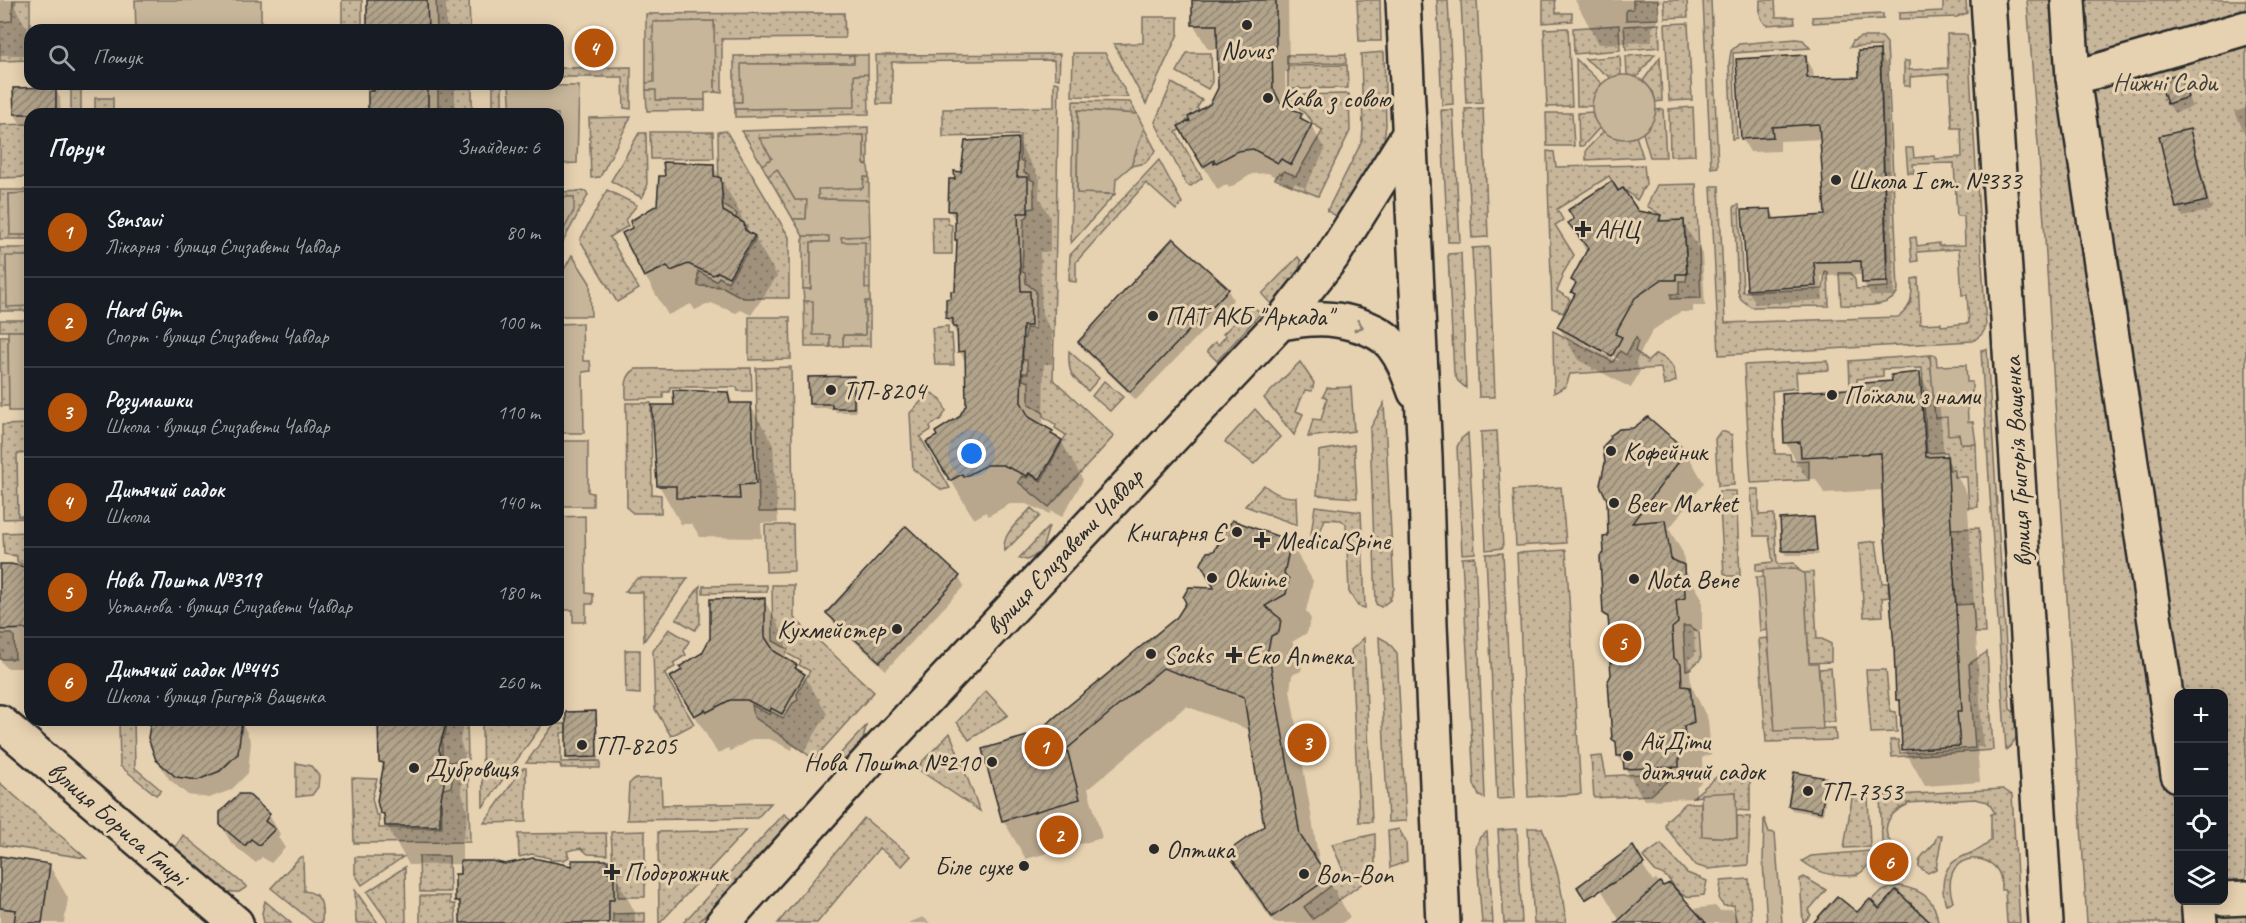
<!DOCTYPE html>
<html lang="uk">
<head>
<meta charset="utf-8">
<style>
	:root { --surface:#171b24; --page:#242831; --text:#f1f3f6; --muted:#9ea1a6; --line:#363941; --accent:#b45309 }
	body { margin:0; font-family:Caveat,sans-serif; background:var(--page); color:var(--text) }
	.controls { position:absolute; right:18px; bottom:18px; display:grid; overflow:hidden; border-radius:12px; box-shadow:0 3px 15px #0003 }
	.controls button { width:54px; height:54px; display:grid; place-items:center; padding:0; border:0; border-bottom:2px solid var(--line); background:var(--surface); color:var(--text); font:30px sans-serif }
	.you { position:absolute; left:972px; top:454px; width:21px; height:21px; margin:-15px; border:4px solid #fff; border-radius:50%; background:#1a73e8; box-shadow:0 0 0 9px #1a73e833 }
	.badge { display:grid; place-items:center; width:39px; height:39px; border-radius:50%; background:var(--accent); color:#fff; font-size:20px; font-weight:700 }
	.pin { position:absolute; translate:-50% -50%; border:3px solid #fff; box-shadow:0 2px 6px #0006 }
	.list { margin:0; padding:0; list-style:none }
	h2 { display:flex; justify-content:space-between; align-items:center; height:78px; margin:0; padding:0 24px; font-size:26px }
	h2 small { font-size:20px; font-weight:400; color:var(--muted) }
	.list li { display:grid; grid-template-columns:39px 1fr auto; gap:18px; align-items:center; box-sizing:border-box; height:90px; padding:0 24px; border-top:2px solid var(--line) }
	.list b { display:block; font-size:22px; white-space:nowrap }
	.list p { margin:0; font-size:20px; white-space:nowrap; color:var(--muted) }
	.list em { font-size:20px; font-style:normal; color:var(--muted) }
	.icon { flex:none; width:33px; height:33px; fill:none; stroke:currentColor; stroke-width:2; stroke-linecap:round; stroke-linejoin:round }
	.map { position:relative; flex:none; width:2246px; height:923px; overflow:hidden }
	.search { position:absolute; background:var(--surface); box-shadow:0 3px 15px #0003; left:24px; top:24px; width:540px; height:66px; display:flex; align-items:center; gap:15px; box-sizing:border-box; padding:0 21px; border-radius:18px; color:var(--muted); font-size:22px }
	.panel { position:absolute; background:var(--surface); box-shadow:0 3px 15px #0003; left:24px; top:108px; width:540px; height:618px; border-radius:18px }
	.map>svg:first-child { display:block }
</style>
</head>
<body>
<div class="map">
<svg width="2246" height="923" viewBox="0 0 2246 923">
	<defs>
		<pattern id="grass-dots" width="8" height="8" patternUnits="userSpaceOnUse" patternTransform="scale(1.5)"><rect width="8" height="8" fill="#c7b69a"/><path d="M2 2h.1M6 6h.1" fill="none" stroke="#a2947e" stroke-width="1.8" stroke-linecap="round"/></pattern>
		<pattern id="building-hatch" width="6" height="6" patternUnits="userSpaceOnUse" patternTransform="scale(1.5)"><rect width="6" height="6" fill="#b2a38b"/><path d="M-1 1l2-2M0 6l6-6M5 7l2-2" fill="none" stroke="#918572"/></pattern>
	</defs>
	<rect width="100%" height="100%" fill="#e6d1b0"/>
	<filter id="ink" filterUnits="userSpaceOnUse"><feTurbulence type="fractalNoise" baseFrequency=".0167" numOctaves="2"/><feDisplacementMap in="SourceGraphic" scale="12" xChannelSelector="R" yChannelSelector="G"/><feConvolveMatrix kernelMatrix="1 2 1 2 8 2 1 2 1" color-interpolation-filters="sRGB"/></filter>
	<g filter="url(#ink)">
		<g fill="url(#grass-dots)" stroke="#797062" stroke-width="1.5">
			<polygon points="13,0 30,0 30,60 0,61 0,22 12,21"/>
			<rect x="342" y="0" width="20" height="30"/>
			<polygon points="436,0 469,0 470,30 437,30"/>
			<polygon points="1357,0 1380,0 1381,41 1359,41"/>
			<polygon points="1437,0 1448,0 1453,104 1442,105"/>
			<polygon points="1461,0 1477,0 1482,102 1466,103"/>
			<polygon points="1543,0 1555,0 1556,13 1572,13 1572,21 1543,23"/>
			<polygon points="1633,0 1658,0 1659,19 1626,20 1626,10 1633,9"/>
			<polygon points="1664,0 1687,0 1688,17 1665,18"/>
			<polygon points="1703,0 1711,0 1718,167 1711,168"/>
			<path d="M1760,0H1775L1776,17H1794L1795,23L1767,25C1758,19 1760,9 1760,0Z"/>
			<polygon points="1943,0 1966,0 1967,13 1957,17 1899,19 1899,13 1943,11"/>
			<polygon points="2027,0 2055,0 2058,76 2178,830 2178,900 2189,901 2191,923 2087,923 2044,222"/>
			<polygon points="2078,0 2246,0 2246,923 2209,923 2224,900 2224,694 2178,694"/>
			<polygon points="844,13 845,38 722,39 722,93 715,92 714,21 654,83 646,83 646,14"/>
			<polygon points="1883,14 1883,19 1813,23 1812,17"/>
			<polygon points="1143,17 1178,17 1178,34 1146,104 1114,44 1143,43"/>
			<polygon points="1688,23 1692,100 1669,101 1665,24"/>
			<polygon points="1659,24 1660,47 1626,50 1624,26"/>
			<polygon points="1619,25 1620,50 1574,54 1573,28"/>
			<polygon points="1568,28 1572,106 1547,107 1544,29"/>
			<path d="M1947,34H1964L1967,35L1968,41L1986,327L1982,334L1973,341L1719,355L1711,186H1719L1725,323L1898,317C1913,307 1912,296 1912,279L1918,278L1920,324L1941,323V326L1969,323L1967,295H1962L1959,249L1917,252L1918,261L1912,262L1910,238L1916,237L1917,246L1939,243V246L1965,245L1964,216H1957L1954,163L1913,164L1914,173H1908L1906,148H1913L1914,158L1934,156L1935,159L1962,157L1961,128H1952L1949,74L1910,77V86H1904V61H1909V70L1948,68Z"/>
			<path d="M1861,37H1882L1887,43L1898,290C1892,310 1858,305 1841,305L1839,273H1851L1855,280L1856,289L1888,287L1880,46L1850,47L1853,41Z"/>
			<polygon points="1796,39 1803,40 1810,48 1733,53 1737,138 1732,139 1729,64 1731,51 1739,44"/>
			<polygon points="1384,52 1386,125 1383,147 1346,221 1327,211 1362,141 1363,129 1361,54"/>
			<polygon points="1073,53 1105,53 1128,97 1072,96"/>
			<polygon points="1187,53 1211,53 1212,82 1208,89 1177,72"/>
			<polygon points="1060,54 1059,79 1055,78 1054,60 892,62 892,104 877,104 876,55"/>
			<polygon points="1346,54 1346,63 1287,64 1287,55"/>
			<polygon points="1655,54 1637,77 1627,75 1626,56"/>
			<polygon points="854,55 854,63 742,64 742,102 734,102 734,56"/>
			<polygon points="1620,56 1621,75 1611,78 1585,59"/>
			<polygon points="1660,57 1662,101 1656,102 1653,92 1643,81"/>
			<polygon points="1576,59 1602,84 1594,97 1593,106 1577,106"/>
			<polygon points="1347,65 1348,88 1288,89 1288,66"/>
			<polygon points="631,67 631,109 624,108 623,77 558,77 558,68"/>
			<polygon points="868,74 869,114 735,117 735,109 854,107 854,75"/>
			<polygon points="1054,82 1059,83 1053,379 1114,436 1049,507 1018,482 1022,476 1027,478 1029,474 1041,481 1066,435 1055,428 1056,425 1043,416 1044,413 1029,404 1029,382 1023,380 1023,373 1028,373 1027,360 1023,360 1022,338 1025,338 1026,328 1035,329 1036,291 1026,283 1025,273 1022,272 1024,219 1028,216 1029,209 1034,208 1034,181 1030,179 1030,175 1024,173 1024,162 1020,161 1020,135 943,137 943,109 1054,107"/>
			<polygon points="1172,83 1202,100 1197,108 1200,112 1186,121 1187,125 1176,132 1202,178 1191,186 1186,184 1155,122"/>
			<rect x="493" y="84" width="9" height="30"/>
			<polygon points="472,88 472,114 438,114 438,89"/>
			<rect x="71" y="90" width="10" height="24"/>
			<polygon points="646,90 656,90 657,100 705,100 705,110 647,111"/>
			<polygon points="1349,94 1350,131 1318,196 1275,179 1279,173 1282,174 1284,171 1296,176 1323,130 1311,123 1312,121 1287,95"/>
			<rect x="95" y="98" width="18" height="16"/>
			<polygon points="1073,101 1130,102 1137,114 1078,110 1077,193 1115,194 1071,243"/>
			<polygon points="1693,107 1695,155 1670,156 1669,109"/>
			<polygon points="1483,108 1488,237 1472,238 1465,109"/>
			<polygon points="1663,109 1666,157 1650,157 1643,133 1656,110"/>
			<polygon points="1441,110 1453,110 1460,242 1448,242"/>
			<polygon points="1593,112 1600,127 1583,146 1579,146 1578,113"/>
			<polygon points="1546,113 1572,113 1574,146 1547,146"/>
			<polygon points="631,117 600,177 591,178 589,118"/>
			<polygon points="30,124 30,177 0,178 0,125"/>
			<polygon points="868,127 868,165 864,165 864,135 760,138 772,159 762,165 742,131"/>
			<polygon points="1144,128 1156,151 1145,163 1131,166"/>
			<polygon points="726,131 789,237 789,298 743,298 723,287 698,286 698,271 716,281 719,277 728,282 756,238 745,232 747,226 735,220 737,214 719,202 718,132"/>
			<path d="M1604,131C1614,138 1625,139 1636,136L1643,157L1586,160V150Z"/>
			<polygon points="650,132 713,132 714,158 651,159"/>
			<polygon points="639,133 646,133 647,188 642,198 611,181"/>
			<polygon points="1547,151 1554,152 1556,167 1644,165 1646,184 1637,200 1623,188 1618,191 1609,176 1557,209 1563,220 1555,225 1574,255 1562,275 1563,277 1557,291 1570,299 1563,313 1552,308"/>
			<polygon points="1159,160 1182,203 1176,210 1146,183 1076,262 1076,282 1069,281 1070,255"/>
			<polygon points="777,169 795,200 807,199 806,219 793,219 768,176"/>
			<polygon points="864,177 869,178 869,200 818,199 818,188 863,188"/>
			<polygon points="1696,184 1701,298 1671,299 1671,294 1679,294 1679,281 1686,281 1687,274 1684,220 1659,221 1661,215 1647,206 1657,185"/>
			<polygon points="0,190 30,190 30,193 9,194 10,235 30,235 30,239 0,239"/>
			<polygon points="607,190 637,205 625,220 628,226 610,237 639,289 617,302 580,240"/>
			<path d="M586,191L588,195L558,251C558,230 574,218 574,197H558V192Z"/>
			<polygon points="1739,205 1743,292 1823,289 1825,271 1828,272 1829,306 1751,307 1741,299 1738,292 1734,206"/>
			<polygon points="932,217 947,217 948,224 952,225 952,254 933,254"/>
			<polygon points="803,236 829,236 829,242 811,242 811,289 803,289"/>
			<polygon points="841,236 870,236 870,289 865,289 841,242"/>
			<polygon points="1489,247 1495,397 1479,397 1472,248"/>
			<polygon points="0,248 30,248 30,256 6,257 7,306 30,306 30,311 0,311"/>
			<polygon points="1461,253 1466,388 1458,381 1454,373 1448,254"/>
			<polygon points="1298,257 1301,261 1299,275 1271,304 1262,294"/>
			<polygon points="804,301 813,301 830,335 830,347 805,347"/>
			<polygon points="865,301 870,301 870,346 843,346 843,335 865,335"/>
			<polygon points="1251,305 1261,313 1217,361 1207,351 1215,342 1218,345 1226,336 1223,334 1235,322 1238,323 1246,315 1244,312"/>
			<polygon points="749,317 790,317 791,359 749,360"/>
			<rect x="0" y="320" width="30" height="11"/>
			<polygon points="948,326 948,334 952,334 954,365 935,365 932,328"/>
			<path d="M1553,331L1613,362L1620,351L1626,355L1636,337L1638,341L1635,351L1648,361L1656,354C1670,360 1675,366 1676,381L1664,386L1661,368L1570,374L1566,386L1554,393Z"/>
			<polygon points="0,336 8,336 9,406 1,406"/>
			<path d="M1987,349L2010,709L2019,716C2019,730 2018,741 2006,750L1981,350Z"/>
			<path d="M1069,351L1099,378L1088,391C1071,376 1068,374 1069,351Z"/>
			<polygon points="1930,355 1935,417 1947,417 1959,434 1961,444 1976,444 1978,507 1969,508 1967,477 1955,477 1955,470 1949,470 1947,452 1927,453 1922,368 1883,369 1883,376 1857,379 1857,384 1850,384 1849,361"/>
			<polygon points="1828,361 1829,370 1796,372 1797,388 1772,391 1775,454 1790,454 1791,461 1809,460 1809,480 1751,483 1744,365"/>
			<polygon points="1300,362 1314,383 1312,391 1305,390 1296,411 1303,414 1294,435 1264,398"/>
			<polygon points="791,367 793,512 759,512 756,368"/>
			<path d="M751,368L752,391H738L737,387H670L669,392H663V398L626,399C626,386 624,376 636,369Z"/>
			<polygon points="1104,381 1123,397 1110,411 1092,396"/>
			<polygon points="1351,387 1354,431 1308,437 1313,419 1321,420 1327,398 1323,396 1327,388"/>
			<polygon points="930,392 941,399 946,411 941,419 930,426 931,430 920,437 950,488 942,490 913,469 910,413"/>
			<polygon points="626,403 651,403 652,494 661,495 661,513 633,513 627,508"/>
			<polygon points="1384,403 1394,588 1390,600 1381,607 1376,604 1370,429"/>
			<polygon points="1255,409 1280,437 1254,464 1225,442"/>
			<polygon points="30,424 30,453 17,454 18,516 30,516 30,518 3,519 2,425"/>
			<polygon points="1497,431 1503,548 1486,550 1481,432"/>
			<polygon points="1720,432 1725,432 1732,435 1734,485 1718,486 1715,439"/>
			<polygon points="1468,433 1475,553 1462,554 1457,447 1461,439"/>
			<polygon points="1354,445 1357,498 1317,495 1319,451"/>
			<path d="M1264,485C1275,494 1282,497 1296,497L1297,525L1245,506Z"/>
			<polygon points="1561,487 1566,543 1516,546 1513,490"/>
			<polygon points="1751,489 1759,489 1759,515 1774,514 1777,564 1794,563 1801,573 1756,571 1756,564 1773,562 1769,536 1754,536"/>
			<polygon points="1719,491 1736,491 1740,576 1727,576 1724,573"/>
			<polygon points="1315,506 1361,512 1365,608 1358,606 1349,592 1346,524 1341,520 1325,519 1318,537 1311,535"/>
			<path d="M1031,508L1040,516L1005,551C1000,534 1021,520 1031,508Z"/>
			<polygon points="765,525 793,525 794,571 766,572"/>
			<polygon points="1049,526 1041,553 1027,560 1019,558"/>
			<polygon points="1979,528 1985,633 1975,633 1973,604 1956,605 1951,529"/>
			<polygon points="30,532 30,564 20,564 17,561 17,556 4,554 3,533"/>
			<polygon points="1876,541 1882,583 1888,583 1889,597 1882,598 1883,616 1864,617 1859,543"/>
			<polygon points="1566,550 1581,794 1528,797 1517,553"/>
			<polygon points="1503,553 1515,798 1497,799 1486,554"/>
			<polygon points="1475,557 1485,798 1479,796 1474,784 1462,558"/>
			<polygon points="1813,572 1817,639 1822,639 1831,644 1831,662 1809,663 1804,573"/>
			<polygon points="1756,577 1764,577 1768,630 1760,631"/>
			<polygon points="638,578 688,578 644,641 643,592 625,592 632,583"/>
			<polygon points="767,585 767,592 703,593 703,586"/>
			<polygon points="772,585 794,585 794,618 874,692 814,759 754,717 752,705 770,715 772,712 783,718 793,703 798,700 797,694 810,671 799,665 801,661 786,653 788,649 773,641"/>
			<polygon points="700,586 700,623 695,630 676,619"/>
			<polygon points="1683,626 1689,626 1699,632 1701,659 1690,669 1686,670"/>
			<polygon points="669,629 689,641 684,651 686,655 673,663 675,667 664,673 694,724 671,736 655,709 653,651"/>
			<polygon points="0,634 12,634 14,636 15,659 0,659"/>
			<polygon points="1379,637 1388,642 1397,653 1406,821 1388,822"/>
			<polygon points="1364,638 1372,822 1359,822 1351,650"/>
			<polygon points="1768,638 1775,730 1835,728 1836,740 1766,742 1759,639"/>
			<polygon points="625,650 640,650 640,694 626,693"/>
			<polygon points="1987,652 1993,750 1892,757 1890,740 1898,740 1900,753 1975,748 1969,664"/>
			<polygon points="1831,668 1835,722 1822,722 1819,669"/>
			<polygon points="1866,670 1886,670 1890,711 1896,712 1897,732 1871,733"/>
			<polygon points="986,691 1008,715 969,740 957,722"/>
			<polygon points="119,720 134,720 135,768 161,790 156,795 120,766"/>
			<polygon points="448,720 467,720 468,760 448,762 442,754 442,740 444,738"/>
			<polygon points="482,720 544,720 544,722 483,807"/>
			<polygon points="554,724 566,724 566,732 561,733 561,762 600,761 600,768 561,768 560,764 526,763"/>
			<polygon points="866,726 861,749 846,764 841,753"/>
			<polygon points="950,733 980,811 916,768"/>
			<polygon points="1602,756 1606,776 1678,772 1651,795 1594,798 1591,757"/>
			<polygon points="296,763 311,766 319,776 318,787 312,795 296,797"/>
			<polygon points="468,765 470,842 354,843 352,778 377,779 372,798 376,815 379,815 379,828 442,828 441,790 451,787 453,776 448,767"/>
			<polygon points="523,768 526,768 526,822 484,823"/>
			<polygon points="1750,771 1750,811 1736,810 1736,792 1693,797 1720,774"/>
			<polygon points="661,778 662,805 771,803 757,818 627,820 629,784 634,779"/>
			<polygon points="0,783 86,858 0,845"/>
			<path d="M2003,789L2012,795L2020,923H2007L2005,890H2001C2001,886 2001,880 2000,876C1992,849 1937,851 1953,902L1946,904C1943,898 1943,892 1943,886C1944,851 1976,859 1991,840V814L1995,813L1988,802L1975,799L1907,803V805C1882,816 1879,838 1902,853L1901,861L1894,867L1883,862L1880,796Z"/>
			<polygon points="1868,796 1870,847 1844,848 1852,798"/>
			<polygon points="1686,803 1701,803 1702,836 1737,838 1737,816 1750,817 1748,865 1708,869 1695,865 1665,826 1667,820"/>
			<polygon points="784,814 793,821 698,923 683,923"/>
			<polygon points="864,818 911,856 902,866 879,848 817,923 778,923"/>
			<path d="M1528,828H1542C1556,861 1562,888 1566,923H1534Z"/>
			<polygon points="1399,829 1406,842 1407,861 1390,868 1388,831"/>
			<polygon points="1517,829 1522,923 1504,923 1498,830"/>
			<polygon points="746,830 660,923 659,923 658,832"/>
			<polygon points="645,831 645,897 618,897 618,866 613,866 611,832"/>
			<polygon points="1487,832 1493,923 1482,923 1476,847 1480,837"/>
			<polygon points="606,833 607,855 588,854 581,848 567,851 569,857 564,860 550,860 550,858 532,854 519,857 518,834"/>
			<polygon points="1375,834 1375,874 1313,919 1304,907 1345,875 1332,844"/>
			<polygon points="183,835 247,887 239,892 226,892 175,848"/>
			<path d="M1937,835H1942L1936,869L1928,873L1919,867C1917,853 1935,850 1937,835Z"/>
			<path d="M1661,844L1687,873L1707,881L1704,895C1698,896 1689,898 1683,895C1672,888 1671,875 1656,872L1643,857Z"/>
			<path d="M1870,851C1871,863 1867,869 1857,875C1836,878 1819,874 1802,861L1811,856Z"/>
			<polygon points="419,856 449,856 450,892 420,892"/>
			<path d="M300,857H303L304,891C323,893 323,906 322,923H314L271,888Z"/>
			<polygon points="355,857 403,857 362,885 355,874"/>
			<polygon points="405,867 406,923 389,923 367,892"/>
			<polygon points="1804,877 1826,890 1808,911 1811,915 1803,923 1800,879"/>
			<polygon points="1749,879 1752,923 1736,923 1734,905 1724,906 1719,900 1721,881"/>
			<path d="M1900,886C1922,890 1936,899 1938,923H1931L1896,890L1880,908L1871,901C1878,891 1889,888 1900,886Z"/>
			<polygon points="355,890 378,923 356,923"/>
			<polygon points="420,896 450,896 450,904 455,904 456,923 420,923"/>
			<polygon points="265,901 291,923 264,923 262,913"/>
			<polygon points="645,913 645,923 613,923 613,914"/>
		</g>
		<g fill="#c7b69a" stroke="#797062" stroke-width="1.5">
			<polygon points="135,0 261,0 261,30 136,30"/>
			<polygon points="714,21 715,92 705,93 705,100 656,100 656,90 646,90 646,83 654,82 653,22"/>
			<polygon points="854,55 868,55 868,74 854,75 855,107 735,109 734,102 742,102 741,64 854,63"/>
			<circle cx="1624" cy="107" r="32"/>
			<polygon points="509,85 579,86 577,163 558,164 558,114 511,114"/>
			<polygon points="1078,110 1137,114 1144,128 1131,166 1116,179 1115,194 1077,193"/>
			<polygon points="864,135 864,164 868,165 869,177 864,177 863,188 818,189 818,199 869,200 870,236 841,237 842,242 865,242 865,288 870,289 870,301 865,301 865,335 843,335 843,346 830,347 830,335 813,335 813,301 804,301 803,289 811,289 811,242 829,242 829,236 803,236 793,219 806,219 807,200 795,200 777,169 768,176 762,165 772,158 759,138"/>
			<polygon points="30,193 30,235 10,235 9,194"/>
			<polygon points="558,197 574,197 574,210 558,241"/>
			<polygon points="572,255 590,283 591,316 558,316 558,281"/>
			<polygon points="6,256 30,256 30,306 7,307"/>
			<polygon points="582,323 583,361 590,361 591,371 583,372 584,433 558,433 558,324"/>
			<polygon points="8,331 30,331 30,411 9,411"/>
			<polygon points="1930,355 1936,355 1937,366 1966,365 1967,382 1972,382 1972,398 1967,398 1968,422 1973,422 1976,444 1961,444 1959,434 1948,435 1947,417 1935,418"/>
			<polygon points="560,441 588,441 588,492 593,493 593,506 561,506 561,460 558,460"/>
			<polygon points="585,516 586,593 593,594 593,604 586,604 586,622 573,622 573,610 558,610 558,517"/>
			<polygon points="1794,568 1804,573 1809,663 1818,663 1823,729 1775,731 1763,570"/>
			<polygon points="1736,792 1737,838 1702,836 1701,794"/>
			<polygon points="1764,818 1769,832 1775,833 1782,923 1767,923 1763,863"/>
		</g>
		<g fill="#0003" fill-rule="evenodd">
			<polygon points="0,0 17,0 15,7 29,32 29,55 0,55"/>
			<polygon points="368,0 446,0 446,24 450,30 369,30"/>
			<polygon points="1193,0 1288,0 1289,73 1285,72 1286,107 1301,115 1305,122 1311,125 1325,150 1305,188 1295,183 1292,186 1268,173 1252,174 1229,188 1227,184 1218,190 1194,151 1192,122 1211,105 1220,89 1219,49 1208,49 1194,25"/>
			<polygon points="1575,0 1663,0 1658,3 1658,22 1652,28 1652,42 1599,44"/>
			<polygon points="1879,52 1887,66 1894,296 1871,296 1863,282 1863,275 1821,276 1823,300 1756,304 1748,290 1743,212 1771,210 1776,220 1826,217 1821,139 1780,141 1780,151 1750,152 1742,138 1805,56 1813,70 1814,80 1860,78"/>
			<polygon points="2179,75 2192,107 2174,113 2168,103"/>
			<polygon points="369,84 455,84 455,114 370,114"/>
			<polygon points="55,88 60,98 61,114 30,114 30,124 21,124 15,115 15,90"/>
			<polygon points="2246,108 2246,137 2235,112"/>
			<polygon points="2189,131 2194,140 2211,210 2183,217 2178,207"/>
			<polygon points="1017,140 1040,179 1039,198 1050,217 1050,252 1040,252 1042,314 1052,332 1052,364 1044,364 1043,427 1061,441 1083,480 1062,517 1051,511 1050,514 1026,504 1010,504 988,516 986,512 974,519 928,442 939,436 960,418 967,405 967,364 960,352 959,338 947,318 956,292 958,244 956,240 956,222 950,211 956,181 963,173"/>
			<polygon points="713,166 736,205 749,234 754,237 777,276 751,315 741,310 736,313 711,303 695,310 691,304 668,315 645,276 633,229 658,206"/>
			<path d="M1617,193L1637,212L1660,216L1664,222H1683L1702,254L1705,306H1693V312H1680L1653,330L1635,363L1640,371L1631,388L1578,360L1559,327L1575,296L1573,292L1576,286L1573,280L1587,253L1570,223ZM1585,340L1619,359L1618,361L1585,344Z"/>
			<polygon points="1228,290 1233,300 1136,400 1086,352 1080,343"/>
			<polygon points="1919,373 1940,410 1944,457 1946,457 1967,494 1983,747 1977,747 1980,782 1925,786 1904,749 1902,706 1898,700 1883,490 1824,493 1816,479 1807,479 1786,443 1783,395 1866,389"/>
			<polygon points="853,378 855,382 856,412 836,412 834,408 813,408 811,404"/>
			<polygon points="728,393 734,405 750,405 773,444 778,523 761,523 762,538 700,537 692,524 681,524 659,485 675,406"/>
			<polygon points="1686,452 1704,483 1669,529 1683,553 1685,570 1702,598 1702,629 1694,632 1695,655 1689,660 1691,685 1708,720 1711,754 1702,758 1703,780 1696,787 1696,798 1644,800 1618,756 1618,746 1614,739 1612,675 1614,664 1610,623 1605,613 1606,553 1610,537"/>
			<polygon points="1813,518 1815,523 1818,555 1786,555 1783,551"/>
			<polygon points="1290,542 1313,581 1306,611 1311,619 1307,633 1292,642 1303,660 1301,671 1292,675 1290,690 1320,867 1350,917 1342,923 1274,923 1251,891 1229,852 1266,827 1250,730 1186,706 1088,789 1102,838 1026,859 1003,820 1035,736 1217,590"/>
			<polygon points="0,565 30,570 30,668 6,668 0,659"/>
			<polygon points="959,577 964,586 886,670 833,622 828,613"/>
			<polygon points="764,600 786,639 786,660 796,666 799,672 804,675 827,714 804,752 793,746 792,750 770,739 752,739 730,751 728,748 718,754 672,678 704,654"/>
			<polygon points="595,713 597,717 598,761 570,762 568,758"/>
			<polygon points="152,720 241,720 251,742 248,773 231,790 209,798 188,795 169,779 157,760"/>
			<polygon points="379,720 464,720 460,740 467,764 461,789 468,814 462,843 462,863 573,868 607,861 635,912 635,923 462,923 461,909 457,900 461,876 461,864 409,865 387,826 382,813 384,768 381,762"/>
			<polygon points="1826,779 1828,783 1823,815 1792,810 1790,806"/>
			<polygon points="269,815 280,834 278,837 285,848 271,863 262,857 256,863 232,844 221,825"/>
			<polygon points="1632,849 1653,881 1656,879 1663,887 1692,909 1715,906 1720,911 1732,909 1740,923 1621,923 1594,877"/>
			<polygon points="0,858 49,865 68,898 64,923 0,923"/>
			<polygon points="923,917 930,923 908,923"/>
		</g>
		<g fill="url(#building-hatch)" stroke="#2b2b2b" stroke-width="1.5">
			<polygon points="367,0 427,0 428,30 373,30 373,26 367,26"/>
			<polygon points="1192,0 1276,0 1276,49 1272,49 1273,88 1280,102 1302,114 1300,118 1312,124 1291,165 1281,159 1278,163 1253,149 1238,151 1214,164 1214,160 1203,167 1178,126 1190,121 1188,117 1210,104 1218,88 1217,25 1192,25"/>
			<polygon points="1880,50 1887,282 1862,283 1861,261 1814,262 1816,286 1747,290 1742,210 1771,209 1772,219 1825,215 1819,124 1772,127 1773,137 1741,139 1736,59 1806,55 1807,78 1859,77 1858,51"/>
			<polygon points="2180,73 2188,97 2167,104 2159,80"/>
			<polygon points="373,84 428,84 428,114 368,114 368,91 374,91"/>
			<polygon points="56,87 56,114 14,114 13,88"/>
			<polygon points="2190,129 2207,201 2176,208 2159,136"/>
			<polygon points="1018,138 1017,177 1028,177 1028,213 1018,213 1021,291 1030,291 1031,326 1023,326 1021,402 1029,417 1053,431 1051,434 1062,440 1040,479 1029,473 1027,476 1003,465 987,465 964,477 962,474 950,481 926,442 937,436 935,432 959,417 966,405 965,351 958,352 957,327 953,327 953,319 946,318 946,299 951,298 951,291 955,291 957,240 955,240 955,211 948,211 949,179 955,179 954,171 961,172 965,141"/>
			<polygon points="663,162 714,164 714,176 721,178 723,211 744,223 745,230 755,236 729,277 718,272 713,275 688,264 671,271 667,266 644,277 622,233 632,228 630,221 657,205 659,176 665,176"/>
			<polygon points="1612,181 1618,191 1623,188 1638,211 1661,215 1659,221 1684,220 1687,274 1676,274 1676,280 1661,280 1635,298 1615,334 1622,337 1612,356 1557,327 1575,294 1571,292 1576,283 1571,280 1588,248 1568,223 1574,219 1568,210"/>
			<polygon points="1173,238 1229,289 1130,392 1078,342"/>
			<polygon points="1920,372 1926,457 1947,456 1962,711 1957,711 1960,746 1902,750 1900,700 1896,700 1894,647 1883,514 1881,453 1801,457 1800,442 1784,443 1782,393 1864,388 1864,383 1892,381 1891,375"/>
			<polygon points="854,376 854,408 832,408 832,404 809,404 808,377"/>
			<polygon points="673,390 728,392 730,403 751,403 756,484 739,485 740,499 676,498 676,486 657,486 652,405 674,405"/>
			<polygon points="1648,417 1687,451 1632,523 1665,520 1671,559 1684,565 1685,598 1676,600 1678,623 1672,628 1674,658 1681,664 1682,686 1690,687 1694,722 1684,726 1686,748 1679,755 1679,767 1624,769 1623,756 1617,756 1616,742 1612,739 1608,681 1611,675 1610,662 1612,662 1608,617 1603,614 1600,556 1604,553 1603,537 1608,536 1607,500 1600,485 1605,463 1603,446 1611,438 1610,436 1619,429 1633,428"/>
			<polygon points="1814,517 1817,551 1782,551 1780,519"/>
			<polygon points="1232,520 1291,541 1284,574 1289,579 1286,594 1265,606 1281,619 1279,632 1271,636 1268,650 1300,835 1329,878 1272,917 1227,852 1264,826 1244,697 1163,668 1067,749 1080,799 1002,821 982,749 1034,734 1177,617 1186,603 1183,597 1189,587 1214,588 1201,564 1207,552 1214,551"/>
			<polygon points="906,526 960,576 880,662 826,613"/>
			<polygon points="0,564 11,564 30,568 30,629 0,630"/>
			<polygon points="765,598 765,637 774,651 797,665 795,668 805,674 782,714 771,708 770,712 747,700 730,700 707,712 705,710 694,716 670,677 682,670 679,667 702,653 710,638 710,599"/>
			<polygon points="596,711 597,757 566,758 566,712"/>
			<polygon points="151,720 242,720 238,754 220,771 198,780 176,777 156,760 148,738"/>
			<polygon points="378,720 447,720 439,749 446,774 440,803 440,826 385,826 384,814 380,813 377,801 384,763 379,762"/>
			<polygon points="1794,772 1827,778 1821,812 1788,806"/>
			<polygon points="239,794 248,794 270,814 265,821 275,829 259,845 251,839 245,846 220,825 220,812"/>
			<polygon points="1633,846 1644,864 1585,900 1577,887"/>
			<polygon points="0,856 50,864 42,923 14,923 16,910 0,908"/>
			<polygon points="533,858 572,866 572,860 608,860 608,872 614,872 614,900 609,900 609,923 460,923 460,901 455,901 455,874 460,874 460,861 492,861 505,864"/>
			<polygon points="1660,882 1663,886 1670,883 1706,923 1616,923"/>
			<polygon points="1896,890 1931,923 1813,923 1837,896 1857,912 1870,899 1879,909"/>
		</g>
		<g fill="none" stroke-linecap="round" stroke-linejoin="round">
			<g stroke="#2b2b2b" stroke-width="38">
				<g id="minor">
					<polyline points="1403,0 1425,457 1430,624 1443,923"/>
					<polyline points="1988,0 2046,923"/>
					<polyline points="2068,0 2073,78 2178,775"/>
					<polyline points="2073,78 2246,28"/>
					<path d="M1280,323C1291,322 1302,319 1312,319C1336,317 1378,326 1393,346C1404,360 1409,376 1415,392"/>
					<polyline points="0,722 236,923"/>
					<polyline points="2224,899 2246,898"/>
					<polyline points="2198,900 2200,923"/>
					<polyline points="723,923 873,756 1280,323 1332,257 1409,134"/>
				</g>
			</g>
			<use href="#minor" stroke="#e6d1b0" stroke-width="33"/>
		</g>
		<defs><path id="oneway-chevron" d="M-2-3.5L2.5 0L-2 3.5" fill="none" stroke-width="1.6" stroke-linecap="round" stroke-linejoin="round" transform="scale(1.5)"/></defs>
		<use stroke="#887e6e" href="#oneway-chevron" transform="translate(1359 326) rotate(16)"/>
	</g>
	<g fill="#2b2b2b" stroke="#e6d1b0" stroke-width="2">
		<circle cx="1247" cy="25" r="6"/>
		<circle cx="1268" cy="98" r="6"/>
		<circle cx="1836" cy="180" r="6"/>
		<path d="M1580 220h6v6h6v6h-6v6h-6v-6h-6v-6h6z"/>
		<circle cx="1153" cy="316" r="6"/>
		<circle cx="831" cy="390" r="6"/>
		<circle cx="1832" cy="395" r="6"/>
		<circle cx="1611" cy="451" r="6"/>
		<circle cx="1614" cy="503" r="6"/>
		<circle cx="1237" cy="532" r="6"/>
		<path d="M1259 531h6v6h6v6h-6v6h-6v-6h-6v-6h6z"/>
		<circle cx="1212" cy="578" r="6"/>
		<circle cx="1634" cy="579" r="6"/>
		<circle cx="897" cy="629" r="6"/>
		<circle cx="1151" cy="654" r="6"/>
		<path d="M1231 646h6v6h6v6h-6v6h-6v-6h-6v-6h6z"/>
		<circle cx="582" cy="745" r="6"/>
		<circle cx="1628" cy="756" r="6"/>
		<circle cx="992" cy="762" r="6"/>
		<circle cx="414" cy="768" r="6"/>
		<circle cx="1808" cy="791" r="6"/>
		<circle cx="1154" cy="849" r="6"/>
		<circle cx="1024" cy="866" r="6"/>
		<path d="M609 863h6v6h6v6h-6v6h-6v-6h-6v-6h6z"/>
		<circle cx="1304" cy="874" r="6"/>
	</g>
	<g text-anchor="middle" stroke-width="6" stroke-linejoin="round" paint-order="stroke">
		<g font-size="26" fill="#2b2b2b" stroke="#e6d1b0" text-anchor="start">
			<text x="1247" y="59" text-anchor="middle">Novus</text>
			<text x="1280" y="107">Кава з совою</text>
			<text x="1848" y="189">Школа І ст. №333</text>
			<text x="1595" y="238">АНЦ</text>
			<text x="1165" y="325">ПАТ АКБ "Аркада"</text>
			<text x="843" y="399">ТП-8204</text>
			<text x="1844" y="404">Поїхали з нами</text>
			<text x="1623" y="460">Кофейник</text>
			<text x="1626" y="512">Beer Market</text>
			<text x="1225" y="541" text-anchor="end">Книгарня Є</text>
			<text x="1276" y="549">MedicalSpine</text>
			<text x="1224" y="587">Okwine</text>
			<text x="1646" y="588">Nota Bene</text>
			<text x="885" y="638" text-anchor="end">Кухмейстер</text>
			<text x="1163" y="663">Socks</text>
			<text x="1246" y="664">Еко Аптека</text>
			<text x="1640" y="750">АйДіти<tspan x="1640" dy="30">дитячий садок</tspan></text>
			<text x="594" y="754">ТП-8205</text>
			<text x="980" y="771" text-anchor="end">Нова Пошта №210</text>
			<text x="426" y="777">Дубровиця</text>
			<text x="1820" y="800">ТП-7353</text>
			<text x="1166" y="858">Оптика</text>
			<text x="1012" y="875" text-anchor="end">Біле сухе</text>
			<text x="624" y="881">Подорожник</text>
			<text x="1316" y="883">Bon-Bon</text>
		</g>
		<g font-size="26" fill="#42403c" stroke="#e6d1b0">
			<text x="2165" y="91">Нижні Сади</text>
		</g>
		<g font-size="26" fill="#2b2b2b" stroke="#e6d1b0">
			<text transform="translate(2017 462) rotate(-93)" y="9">вулиця Григорія Ващенка</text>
			<text transform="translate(1064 551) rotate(-47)" y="9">вулиця Єлизавети Чавдар</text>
			<text transform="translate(118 823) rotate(41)" y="9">вулиця Бориса Гмирі</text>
		</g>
	</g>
</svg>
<div class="controls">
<button>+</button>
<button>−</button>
<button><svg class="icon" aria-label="locate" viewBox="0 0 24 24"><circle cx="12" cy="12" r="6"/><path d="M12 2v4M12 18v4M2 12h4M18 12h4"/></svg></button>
<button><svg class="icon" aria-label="layers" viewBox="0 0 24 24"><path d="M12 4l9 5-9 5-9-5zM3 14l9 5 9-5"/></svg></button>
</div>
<div class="you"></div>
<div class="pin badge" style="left:1044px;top:747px">1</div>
<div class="pin badge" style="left:1059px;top:835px">2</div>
<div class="pin badge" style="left:1307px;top:743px">3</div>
<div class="pin badge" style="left:594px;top:48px">4</div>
<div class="pin badge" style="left:1622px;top:643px">5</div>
<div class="pin badge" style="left:1889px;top:862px">6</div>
<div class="search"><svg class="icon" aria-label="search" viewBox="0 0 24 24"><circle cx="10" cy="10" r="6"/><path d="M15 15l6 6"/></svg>Пошук</div>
<section class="panel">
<h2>Поруч<small>Знайдено: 6</small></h2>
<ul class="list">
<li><span class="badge">1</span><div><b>Sensavi</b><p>Лікарня · вулиця Єлизавети Чавдар</p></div><em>80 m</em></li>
<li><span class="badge">2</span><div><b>Hard Gym</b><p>Спорт · вулиця Єлизавети Чавдар</p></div><em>100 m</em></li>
<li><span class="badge">3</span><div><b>Розумашки</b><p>Школа · вулиця Єлизавети Чавдар</p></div><em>110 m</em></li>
<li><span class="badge">4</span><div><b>Дитячий садок</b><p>Школа</p></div><em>140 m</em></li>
<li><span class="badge">5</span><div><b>Нова Пошта №319</b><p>Установа · вулиця Єлизавети Чавдар</p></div><em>180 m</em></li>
<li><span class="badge">6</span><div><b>Дитячий садок №445</b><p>Школа · вулиця Григорія Ващенка</p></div><em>260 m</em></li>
</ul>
</section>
</div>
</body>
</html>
